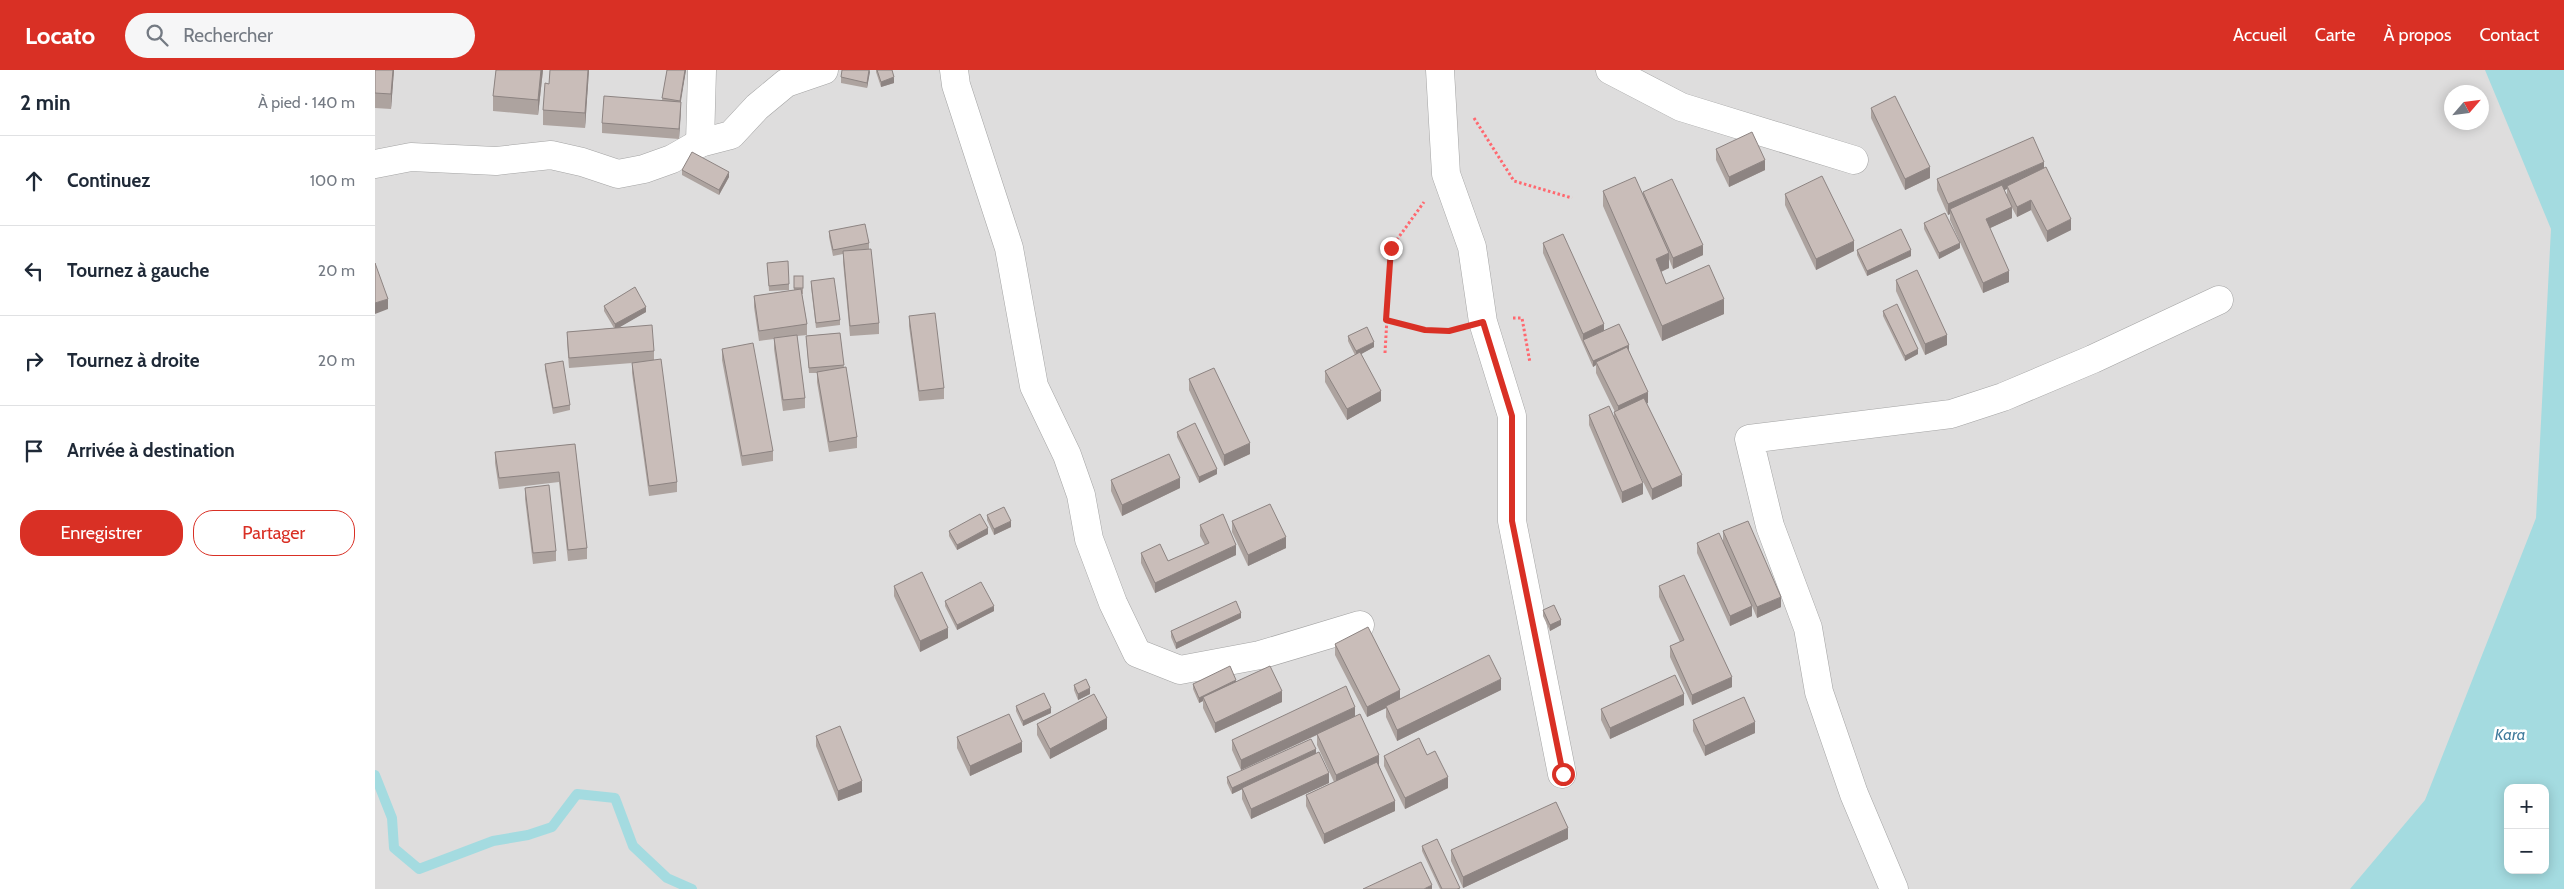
<!DOCTYPE html>
<html lang="fr">
<head>
<meta charset="utf-8">
<style>
	:root { --surface:#fff; --page:#f6f6f7; --text:#1f2937; --muted:#747a83; --line:#e0e1e3; --accent:#d93025 }
	body { margin:0; font-family:Cabin,sans-serif; background:var(--page); color:var(--text) }
	.controls { position:absolute; right:15px; bottom:15px; display:grid; overflow:hidden; border-radius:10px; box-shadow:0 2px 12px #0003 }
	.controls button { width:45px; height:45px; display:grid; place-items:center; padding:0; border:0; border-bottom:1px solid var(--line); background:var(--surface); color:var(--text); font:25px sans-serif }
	.compass { position:absolute; left:2069px; top:15px; width:45px; height:45px; border-radius:50%; background:var(--surface); box-shadow:0 2px 12px #0003; rotate:62deg }
	.stop { position:absolute; width:15px; height:15px; margin:-11px; border:4px solid #d93025; border-radius:50%; background:#fff }
	.stop.end { background:#d93025; border-color:#fff; box-shadow:0 1px 5px #0008 }
	.list { margin:0; padding:0; list-style:none }
	h2 { display:flex; justify-content:space-between; align-items:center; height:65px; margin:0; padding:0 20px; font-size:21px }
	h2 small { font-size:16px; font-weight:400; color:var(--muted) }
	.list li { display:grid; grid-template-columns:32px 1fr auto; gap:15px; align-items:center; box-sizing:border-box; height:90px; padding:0 20px; border-top:1px solid var(--line) }
	.list b { display:block; font-size:19px; white-space:nowrap }
	.list em { font-size:16px; font-style:normal; color:var(--muted) }
	.actions { display:flex; gap:10px; padding:15px 20px }
	.actions a { flex:1; padding:11px 0; border:1px solid var(--accent); border-radius:20px; text-align:center; font-size:18px; color:var(--accent) }
	.actions .main { background:var(--accent); color:#fff }
	.icon { flex:none; width:28px; height:28px; fill:none; stroke:currentColor; stroke-width:2; stroke-linecap:round; stroke-linejoin:round }
	.map { position:relative; flex:none; width:2189px; height:819px; overflow:hidden }
	header { display:flex; align-items:center; gap:30px; box-sizing:border-box; height:70px; padding:0 25px; background:var(--accent); color:#fff }
	header strong { font-size:24px }
	nav { display:flex; gap:28px; margin-inline-start:auto; font-size:18px }
	.search { width:350px; height:45px; background:var(--page); display:flex; align-items:center; gap:12px; box-sizing:border-box; padding:0 18px; border-radius:28px; color:var(--muted); font-size:19px }
	main { display:flex }
	aside { flex:1; background:var(--surface) }
	.map>svg:first-child { display:block }
</style>
</head>
<body>
<header>
<strong>Locato</strong>
<div class="search"><svg class="icon" aria-label="search" viewBox="0 0 24 24"><circle cx="10" cy="10" r="6"/><path d="M15 15l6 6"/></svg>Rechercher</div>
<nav><a>Accueil</a><a>Carte</a><a>À propos</a><a>Contact</a></nav>
</header>
<main>
<aside>
<h2>2 min<small>À pied · 140 m</small></h2>
<ul class="list">
<li><svg class="icon" aria-label="ahead" viewBox="0 0 24 24"><path d="M12 20V5M6 11l6-6 6 6"/></svg><div><b>Continuez</b></div><em>100 m</em></li>
<li><svg class="icon" aria-label="left" viewBox="0 0 24 24"><path d="M17 20v-9H6M10 6l-5 5 5 5"/></svg><div><b>Tournez à gauche</b></div><em>20 m</em></li>
<li><svg class="icon" aria-label="right" viewBox="0 0 24 24"><path d="M7 20v-9h11M14 6l5 5-5 5"/></svg><div><b>Tournez à droite</b></div><em>20 m</em></li>
<li><svg class="icon" aria-label="arrive" viewBox="0 0 24 24"><path d="M6 21V4h12l-3 4 3 4H6"/></svg><div><b>Arrivée à destination</b></div></li>
</ul>
<div class="actions"><a class="main">Enregistrer</a><a>Partager</a></div>
</aside>
<div class="map">
<svg width="2189" height="819" viewBox="0 0 2189 819">
	<rect width="100%" height="100%" fill="#f1ebe6"/>
	<path fill="#dedddd" fill-rule="evenodd" d="M0,0H2189V819H0ZM2076,22H2106V52H2076ZM2133,718H2170V800H2133Z"/>
	<path fill="#a4dbe0" fill-rule="evenodd" d="M2110,0H2189V819H1975L2050,730L2161,448L2176,159ZM2133,718H2170V800H2133Z"/>
	<g fill="none" stroke-linecap="round" stroke-linejoin="round">
		<polyline stroke="#a4dbe0" stroke-width="10" points="0,705 17,748 19,778 44,799 118,771 153,765 177,757 202,724 240,728 258,776 292,808 317,819"/>
		<g stroke="#a4a4a4" stroke-width="29">
			<g id="minor">
				<polyline points="579,0 581,15 634,178 659,316 692,385 706,425 714,469 738,533 762,583 805,600 885,585 985,555"/>
				<polyline points="1065,0 1071,104 1097,177 1108,252 1137,346 1137,451 1187,704"/>
				<polyline points="1235,0 1306,37 1479,90"/>
				<polyline points="325,73 327,0"/>
				<polyline points="0,94 36,87 121,91 176,85 207,92 243,104 269,99 297,89 325,73 356,65 382,37 411,13 449,0"/>
				<polyline points="1519,819 1479,724 1444,622 1433,558 1395,456 1374,369 1576,344 1628,327 1718,289 1844,230"/>
			</g>
		</g>
		<g stroke="#ff686f" stroke-width="3" stroke-dasharray="2.5 2.5" stroke-linecap="butt">
			<polyline points="1099,48 1139,111 1197,128"/>
			<polyline points="1138,248 1147,248 1155,293"/>
			<polyline points="1011,250 1050,260 1079,260"/>
			<polyline points="1010,283 1016,178 1049,132"/>
		</g>
		<use href="#minor" stroke="#fff" stroke-width="28"/>
	</g>
	<g fill="#ada39f" fill-rule="evenodd">
		<polygon points="0,0 19,0 16,39 0,38"/>
		<polygon points="121,0 168,0 163,45 118,41 118,26"/>
		<polygon points="214,0 210,58 168,55 168,40 174,14"/>
		<polygon points="292,0 311,0 305,32 304,69 227,63 227,53 287,30"/>
		<polygon points="495,0 492,18 466,13 466,7"/>
		<polygon points="501,0 517,0 519,13 506,17 501,2"/>
		<polygon points="1496,38 1555,108 1530,120 1496,48"/>
		<polygon points="1341,79 1390,100 1354,117 1341,90"/>
		<path d="M1669,98L1696,160L1672,172L1656,140L1642,147L1636,136L1637,148L1615,158L1634,212L1608,223L1575,150V144L1573,145L1562,120V109ZM1632,119V125L1629,120Z"/>
		<polygon points="307,100 354,107 344,125 307,105"/>
		<polygon points="1228,121 1268,124 1268,122 1328,185 1298,199 1294,189 1294,198 1286,202 1291,214 1349,244 1287,271 1228,136"/>
		<polygon points="1410,124 1479,181 1441,200 1410,135"/>
		<polygon points="1549,153 1585,178 1564,189 1549,159"/>
		<polygon points="454,161 494,173 494,179 489,180 504,253 504,264 475,266 468,192 468,184 458,186 454,167"/>
		<polygon points="1168,173 1229,261 1254,281 1273,333 1271,333 1307,416 1277,430 1260,395 1268,424 1247,433 1214,355 1214,345 1239,348 1239,342 1240,342 1221,303 1221,295 1218,297 1168,183"/>
		<polygon points="1482,180 1536,186 1492,206 1482,185"/>
		<polygon points="392,193 414,214 414,220 394,221"/>
		<polygon points="419,206 428,206 428,224 427,224 432,254 432,265 422,266 430,328 430,338 408,341 399,279 399,269 384,271 379,237 379,226 419,220"/>
		<polygon points="1521,210 1572,275 1550,285 1521,221"/>
		<polygon points="436,211 465,250 465,255 441,258 436,217"/>
		<polygon points="229,236 271,242 244,257 279,281 279,290 302,412 302,422 274,426 257,303 257,293 194,298 192,272 192,262 239,258 229,241"/>
		<polygon points="1508,241 1543,284 1530,291 1508,246"/>
		<polygon points="534,246 569,318 569,329 544,331 534,256"/>
		<polygon points="465,263 469,298 482,367 482,378 454,382 442,312 442,303 434,303 431,266"/>
		<polygon points="973,266 999,277 986,284 1006,331 972,350 950,312 950,301 980,285 973,271"/>
		<polygon points="347,279 398,381 398,391 367,396 347,290"/>
		<polygon points="170,294 195,335 195,340 178,344 170,300"/>
		<polygon points="814,309 875,384 849,396 814,320"/>
		<polygon points="802,362 842,404 824,413 802,367"/>
		<polygon points="200,374 212,478 212,489 193,491 184,412 124,419 120,393 120,382"/>
		<polygon points="736,410 805,418 747,446 736,421"/>
		<polygon points="150,418 181,481 181,491 158,494 150,429"/>
		<polygon points="612,445 636,457 619,465 612,450"/>
		<polygon points="857,451 911,478 873,496 857,462"/>
		<polygon points="825,455 861,485 780,523 766,493 766,483 793,491 830,475 825,466"/>
		<polygon points="574,461 613,464 582,480 574,466"/>
		<polygon points="1348,461 1406,537 1382,548 1377,536 1377,546 1355,556 1322,483 1322,473 1348,472"/>
		<polygon points="519,516 573,568 545,582 519,526"/>
		<polygon points="1284,516 1357,617 1317,635 1295,587 1295,576 1305,572 1284,527"/>
		<polygon points="570,531 619,541 582,560 570,536"/>
		<polygon points="1168,540 1186,555 1175,561 1168,546"/>
		<polygon points="866,548 801,579 796,567 796,561"/>
		<polygon points="960,574 1025,629 1126,620 1022,671 1011,647 1011,638 992,647 960,585"/>
		<polygon points="861,611 907,632 840,663 828,638 828,631 824,633 818,619 818,614"/>
		<polygon points="699,615 715,624 703,630 699,620"/>
		<polygon points="1309,635 1235,669 1226,650 1226,639"/>
		<polygon points="641,636 676,643 648,656 641,641"/>
		<polygon points="980,646 1004,695 1020,741 949,774 931,736 931,725 959,712 942,675 942,665 866,700 857,680 857,670"/>
		<polygon points="1318,650 1380,663 1330,686 1318,661"/>
		<polygon points="662,654 732,659 675,689 662,665"/>
		<polygon points="441,666 487,722 463,731 441,676"/>
		<polygon points="582,667 647,682 595,706 582,678"/>
		<polygon points="941,683 954,713 876,749 867,729 867,719 857,724 852,713 852,707"/>
		<polygon points="1052,685 1073,718 1030,739 1009,696 1009,686"/>
		<polygon points="1193,769 1088,818 1076,791 1076,780"/>
		<polygon points="1047,776 1085,819 1065,819 1047,781"/>
	</g>
	<g fill="#8d8482">
		<polygon points="18,0 19,0 16,39 16,24"/>
		<polygon points="166,0 168,0 163,45 163,30"/>
		<polygon points="213,0 214,0 210,58 210,43"/>
		<polygon points="310,0 311,0 305,37 305,31"/>
		<polygon points="494,0 495,2 492,18 492,13"/>
		<polygon points="519,7 519,13 506,17 506,12"/>
		<polygon points="306,32 306,42 304,69 304,59"/>
		<polygon points="1390,90 1390,100 1354,117 1354,107"/>
		<polygon points="1669,92 1669,103 1632,116 1632,119 1576,143 1575,139 1575,144 1573,145 1573,134"/>
		<polygon points="1555,97 1555,108 1530,120 1530,109"/>
		<polygon points="354,102 354,107 344,125 344,120"/>
		<polygon points="1656,130 1656,140 1642,147 1642,137"/>
		<polygon points="1637,137 1637,148 1611,160 1611,149"/>
		<polygon points="1696,149 1696,160 1672,172 1672,161"/>
		<polygon points="1479,171 1479,181 1441,200 1441,189"/>
		<polygon points="1585,173 1585,178 1564,189 1564,183"/>
		<polygon points="1328,175 1328,185 1298,199 1298,188"/>
		<polygon points="1536,180 1536,186 1492,206 1492,201"/>
		<polygon points="1294,183 1294,198 1281,204 1281,189"/>
		<polygon points="1634,201 1634,212 1608,223 1608,213"/>
		<polygon points="13,229 13,239 0,244 0,233"/>
		<polygon points="1349,229 1349,244 1287,271 1287,256"/>
		<polygon points="271,237 271,242 240,260 240,254"/>
		<polygon points="1229,254 1229,265 1208,271 1208,264"/>
		<polygon points="1572,265 1572,275 1550,285 1550,274"/>
		<polygon points="999,272 999,277 981,287 981,281"/>
		<polygon points="1254,275 1254,281 1221,292 1221,295 1218,297 1218,291"/>
		<polygon points="1543,279 1543,284 1530,291 1530,286"/>
		<polygon points="1006,321 1006,331 972,350 972,339"/>
		<polygon points="1273,322 1273,333 1243,347 1243,336"/>
		<polygon points="875,373 875,384 849,396 849,385"/>
		<polygon points="842,399 842,404 824,413 824,407"/>
		<polygon points="1307,405 1307,416 1277,430 1277,419"/>
		<polygon points="805,408 805,418 747,446 747,435"/>
		<polygon points="1268,413 1268,424 1247,433 1247,422"/>
		<polygon points="636,451 636,457 619,465 619,459"/>
		<polygon points="613,458 613,464 582,480 582,475"/>
		<polygon points="911,467 911,478 873,496 873,485"/>
		<polygon points="861,475 861,485 780,523 780,513"/>
		<polygon points="1406,527 1406,537 1382,548 1382,537"/>
		<polygon points="619,536 619,541 582,560 582,555"/>
		<polygon points="1377,536 1377,546 1355,556 1355,546"/>
		<polygon points="866,543 866,548 801,579 801,573"/>
		<polygon points="1186,550 1186,555 1175,561 1175,555"/>
		<polygon points="573,558 573,568 545,582 545,571"/>
		<polygon points="1357,607 1357,617 1317,635 1317,625"/>
		<polygon points="1126,609 1126,620 1022,671 1022,660"/>
		<polygon points="861,610 861,616 828,627 828,631 824,633 824,628"/>
		<polygon points="715,618 715,624 703,630 703,624"/>
		<polygon points="1025,620 1025,630 1011,636 1011,638 992,647 992,637"/>
		<polygon points="907,621 907,632 840,663 840,653"/>
		<polygon points="1309,624 1309,635 1235,669 1235,658"/>
		<polygon points="980,637 980,647 866,700 866,690"/>
		<polygon points="676,638 676,643 648,656 648,651"/>
		<polygon points="732,648 732,659 675,689 675,679"/>
		<polygon points="1380,652 1380,663 1330,686 1330,676"/>
		<polygon points="647,672 647,682 595,706 595,696"/>
		<polygon points="941,679 941,684 857,724 857,718"/>
		<polygon points="1004,685 1004,695 961,715 961,705"/>
		<polygon points="954,703 954,713 876,749 876,739"/>
		<polygon points="1073,707 1073,718 1030,739 1030,728"/>
		<polygon points="487,711 487,722 463,731 463,721"/>
		<polygon points="1020,731 1020,741 949,774 949,764"/>
		<polygon points="1193,758 1193,769 1088,818 1088,807"/>
		<polygon points="1057,815 1057,819 1049,819"/>
	</g>
	<g fill="#c9bdb9" stroke="#8d8482">
		<polygon points="0,0 18,0 16,24 0,23"/>
		<polygon points="121,0 166,0 163,30 118,26"/>
		<polygon points="175,0 213,0 210,43 168,40 170,13 174,14"/>
		<polygon points="292,0 310,0 305,31 287,28"/>
		<polygon points="467,0 494,0 492,13 466,7"/>
		<polygon points="502,0 517,0 519,7 506,12"/>
		<polygon points="229,26 306,32 304,59 227,53"/>
		<polygon points="1520,26 1555,97 1530,109 1496,38"/>
		<polygon points="1377,62 1390,90 1354,107 1341,79"/>
		<polygon points="1658,67 1669,92 1573,134 1562,109"/>
		<polygon points="317,82 354,102 344,120 307,100"/>
		<polygon points="1671,97 1696,149 1672,161 1656,130 1642,137 1632,116"/>
		<polygon points="1447,106 1479,171 1441,189 1410,124"/>
		<polygon points="1260,107 1294,183 1281,189 1291,214 1334,195 1349,229 1287,256 1228,121"/>
		<polygon points="1297,109 1328,175 1298,188 1268,122"/>
		<polygon points="1627,115 1637,137 1611,149 1634,201 1608,213 1575,139"/>
		<polygon points="1570,143 1585,173 1564,183 1549,153"/>
		<polygon points="490,154 494,173 458,180 454,161"/>
		<polygon points="1526,159 1536,180 1492,201 1482,180"/>
		<polygon points="1188,164 1229,254 1208,264 1168,173"/>
		<polygon points="496,179 504,253 475,256 468,181"/>
		<polygon points="413,191 414,214 394,216 392,193"/>
		<polygon points="0,193 13,229 0,233"/>
		<polygon points="1542,200 1572,265 1550,274 1521,210"/>
		<rect x="419" y="206" width="9" height="12"/>
		<polygon points="459,208 465,250 441,253 436,211"/>
		<polygon points="260,217 271,237 240,254 229,236"/>
		<polygon points="426,219 432,254 384,261 379,226"/>
		<polygon points="1522,234 1543,279 1530,286 1508,241"/>
		<polygon points="560,243 569,318 544,321 534,246"/>
		<polygon points="1244,254 1254,275 1218,291 1208,270"/>
		<polygon points="277,255 279,281 194,288 192,262"/>
		<polygon points="992,257 999,272 981,281 973,266"/>
		<polygon points="465,263 469,295 434,298 431,266"/>
		<polygon points="422,265 430,328 408,330 399,268"/>
		<polygon points="378,273 398,381 367,386 347,279"/>
		<polygon points="1252,277 1273,322 1243,336 1221,292"/>
		<polygon points="985,282 1006,321 972,339 950,301"/>
		<polygon points="286,289 302,412 274,416 257,293"/>
		<polygon points="188,291 195,335 178,338 170,294"/>
		<polygon points="471,297 482,367 454,372 442,302"/>
		<polygon points="839,298 875,373 849,385 814,309"/>
		<polygon points="1269,328 1307,405 1277,419 1239,342"/>
		<polygon points="1234,336 1268,413 1247,422 1214,345"/>
		<polygon points="820,353 842,399 824,407 802,362"/>
		<polygon points="200,374 212,478 193,480 184,402 124,408 120,382"/>
		<polygon points="794,384 805,408 747,435 736,410"/>
		<polygon points="174,415 181,481 158,483 150,418"/>
		<polygon points="895,434 911,467 873,485 857,451"/>
		<polygon points="629,437 636,451 619,459 612,445"/>
		<polygon points="605,444 613,458 582,475 574,461"/>
		<polygon points="848,444 861,475 780,513 766,483 785,474 793,491 834,473 825,455"/>
		<polygon points="1373,451 1406,527 1382,537 1348,461"/>
		<polygon points="1344,463 1377,536 1355,546 1322,473"/>
		<polygon points="547,502 573,558 545,571 519,516"/>
		<polygon points="1309,505 1357,607 1317,625 1295,576 1309,570 1284,516"/>
		<polygon points="606,512 619,536 582,555 570,531"/>
		<polygon points="861,531 866,543 801,573 796,561"/>
		<polygon points="1179,535 1186,550 1175,555 1168,540"/>
		<polygon points="993,557 1025,620 992,637 960,574"/>
		<polygon points="1114,585 1126,609 1022,660 1011,636"/>
		<polygon points="855,596 861,610 824,628 818,614"/>
		<polygon points="895,596 907,621 840,653 828,627"/>
		<polygon points="1300,605 1309,624 1235,658 1226,639"/>
		<polygon points="711,609 715,618 703,624 699,615"/>
		<polygon points="971,616 980,637 866,690 857,670"/>
		<polygon points="669,623 676,638 648,651 641,636"/>
		<polygon points="719,624 732,648 675,679 662,654"/>
		<polygon points="1369,627 1380,652 1330,676 1318,650"/>
		<polygon points="634,644 647,672 595,696 582,667"/>
		<polygon points="985,644 1004,685 961,705 942,664"/>
		<polygon points="465,656 487,711 463,721 441,666"/>
		<polygon points="1044,668 1052,685 1060,681 1073,707 1030,728 1009,686"/>
		<polygon points="936,669 941,679 857,718 852,707"/>
		<polygon points="944,682 954,703 876,739 867,718"/>
		<polygon points="1002,692 1020,731 949,764 931,725"/>
		<polygon points="1181,732 1193,758 1088,807 1076,780"/>
		<polygon points="1062,769 1085,818 1082,819 1067,819 1047,776"/>
		<polygon points="1046,792 1057,815 1049,819 988,819"/>
	</g>
	<g fill="none" stroke-linecap="round" stroke-linejoin="round">
		<polyline stroke="#d93025" stroke-width="6" points="1016,178 1011,250 1050,260 1074,261 1108,252 1137,346 1137,451 1188,704"/>
	</g>
	<g text-anchor="middle" stroke-width="5" stroke-linejoin="round" paint-order="stroke">
		<g font-size="16" font-style="italic" fill="#3f7a9c" stroke="#fff">
			<text x="2135" y="670">Kara</text>
		</g>
	</g>
</svg>
<div class="controls">
<button>+</button>
<button>−</button>
</div>
<svg class="compass" viewBox="-18 -18 36 36"><path d="M0-13l5 13h-10z" fill="#e53935"/><path d="M0 13l5-13h-10z" fill="#747a83"/></svg>
<div class="stop" style="left:1188px;top:704px"></div>
<div class="stop end" style="left:1016px;top:178px"></div>
</div>
</main>
</body>
</html>
